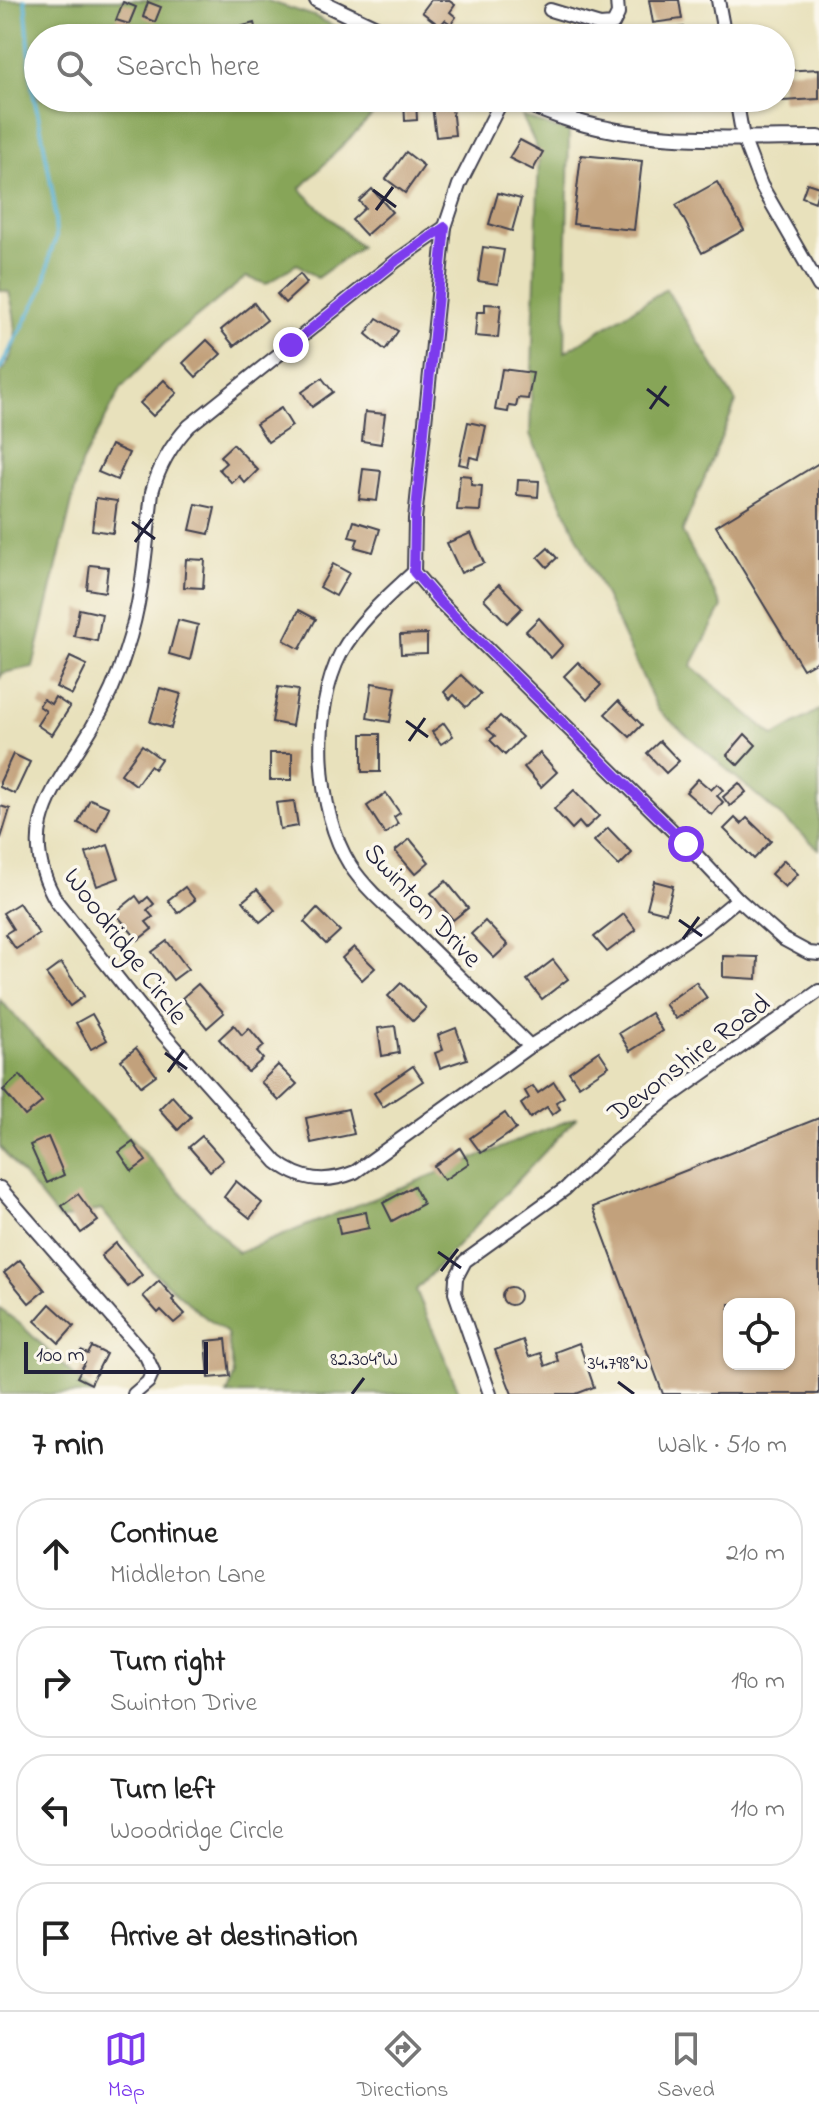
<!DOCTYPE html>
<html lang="en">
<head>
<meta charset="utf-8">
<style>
	:root { --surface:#fff; --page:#f6f6f6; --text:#222; --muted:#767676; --line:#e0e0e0; --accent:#7c3aed }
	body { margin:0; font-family:"Indie Flower",sans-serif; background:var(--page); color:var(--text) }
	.controls { position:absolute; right:24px; bottom:24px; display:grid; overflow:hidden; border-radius:16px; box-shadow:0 2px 6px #0004 }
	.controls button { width:72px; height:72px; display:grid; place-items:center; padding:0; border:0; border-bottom:2px solid var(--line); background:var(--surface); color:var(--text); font:40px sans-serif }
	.scale { position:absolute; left:24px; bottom:20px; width:184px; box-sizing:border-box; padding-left:8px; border:4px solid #22223b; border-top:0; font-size:22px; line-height:28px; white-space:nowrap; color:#22223b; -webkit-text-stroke:6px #fbf7ec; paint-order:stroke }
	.stop { position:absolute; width:24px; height:24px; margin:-18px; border:6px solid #7c3aed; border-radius:50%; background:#fff }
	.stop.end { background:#7c3aed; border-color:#fff; box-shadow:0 2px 8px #0008 }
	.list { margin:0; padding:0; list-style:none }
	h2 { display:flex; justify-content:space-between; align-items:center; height:104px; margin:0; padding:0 32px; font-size:34px }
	h2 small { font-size:26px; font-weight:400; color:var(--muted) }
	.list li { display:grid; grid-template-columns:52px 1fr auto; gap:24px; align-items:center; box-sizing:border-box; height:112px; margin:0 16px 16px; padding:0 16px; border:2px solid var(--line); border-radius:32px }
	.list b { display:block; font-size:30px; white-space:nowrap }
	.list p { margin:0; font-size:26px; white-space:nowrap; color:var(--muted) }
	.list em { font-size:26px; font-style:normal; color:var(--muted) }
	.icon { flex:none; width:44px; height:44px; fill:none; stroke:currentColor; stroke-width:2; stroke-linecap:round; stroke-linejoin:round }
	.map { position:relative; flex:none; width:819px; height:1394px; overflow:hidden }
	.search { position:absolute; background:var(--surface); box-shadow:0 2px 6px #0004; left:24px; right:24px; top:24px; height:88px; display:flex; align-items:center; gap:20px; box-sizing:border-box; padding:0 28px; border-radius:44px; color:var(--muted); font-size:30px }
	.sheet { height:616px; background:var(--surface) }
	nav { display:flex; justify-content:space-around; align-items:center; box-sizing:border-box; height:112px; border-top:2px solid var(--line); background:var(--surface); font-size:22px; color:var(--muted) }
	nav a { display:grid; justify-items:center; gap:4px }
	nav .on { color:var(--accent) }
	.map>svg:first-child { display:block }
</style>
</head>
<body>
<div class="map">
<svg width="819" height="1394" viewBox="0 0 819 1394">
	<rect width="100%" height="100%" fill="#fbf7ec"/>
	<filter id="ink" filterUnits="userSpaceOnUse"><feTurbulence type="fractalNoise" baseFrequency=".0125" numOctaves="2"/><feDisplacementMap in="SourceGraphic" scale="16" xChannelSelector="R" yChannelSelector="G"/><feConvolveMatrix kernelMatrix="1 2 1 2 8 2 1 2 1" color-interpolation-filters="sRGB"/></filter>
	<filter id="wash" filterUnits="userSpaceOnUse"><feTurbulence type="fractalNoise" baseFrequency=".006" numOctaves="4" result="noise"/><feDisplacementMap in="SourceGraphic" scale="32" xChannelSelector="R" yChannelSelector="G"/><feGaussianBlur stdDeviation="1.8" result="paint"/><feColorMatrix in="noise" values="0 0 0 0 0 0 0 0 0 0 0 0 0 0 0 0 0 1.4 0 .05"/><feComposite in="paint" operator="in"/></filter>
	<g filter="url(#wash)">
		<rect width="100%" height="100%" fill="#e8e1bc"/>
		<g fill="#87a558" stroke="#54644a" stroke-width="2">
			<path d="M0,0H265L314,16L358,38H38V98H389L300,189L360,247L317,278L297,264L266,284L246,277L164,344L122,387L81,464L33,667L3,673L0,678V374C21,350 17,321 9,292L0,290Z"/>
			<polygon points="522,116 550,127 569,131 565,352 666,289 736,402 682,532 722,607 691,666 774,736 819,710 819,849 658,710 530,435 539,152"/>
			<polygon points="0,1000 238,1253 577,1117 416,1290 460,1394 227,1394 234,1376 227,1333 201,1314 151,1270 101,1209 60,1220 0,1147"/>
			<polygon points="0,1309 19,1323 93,1394 0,1394"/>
		</g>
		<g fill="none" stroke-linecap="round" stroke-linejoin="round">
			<polyline stroke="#54afd2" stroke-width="4" points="0,369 42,290 47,273 50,254 56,238 54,201 42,134 33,92 25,0"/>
		</g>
		<g id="blocks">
			<g fill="#c2a17c" fill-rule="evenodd">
				<polygon points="431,0 448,0 455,5 450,12 456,17 451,24 445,20 440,26 422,12"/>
				<polygon points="649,0 679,0 682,19 653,23"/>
				<polygon points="123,2 136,7 129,24 116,20"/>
				<polygon points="148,2 161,7 155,22 143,17"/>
				<polygon points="254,23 258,38 227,38 225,31"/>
				<polygon points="684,27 686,38 654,38 653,31"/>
				<polygon points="819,69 819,99 782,101 781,71"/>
				<polygon points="451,98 455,135 436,137 431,99"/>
				<polygon points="416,100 417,120 405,121 404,101"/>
				<polygon points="520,140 543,152 533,170 509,158"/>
				<polygon points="406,152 424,166 405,193 386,179"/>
				<polygon points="581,155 642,161 634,230 573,224"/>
				<polygon points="717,182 744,230 702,253 676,205"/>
				<polygon points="807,183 819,187 815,202 802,197"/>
				<polygon points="372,189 392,212 366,235 352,220 365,208 359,201"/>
				<polygon points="498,193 521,199 512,231 489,224"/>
				<polygon points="483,247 504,250 498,284 478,281"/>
				<polygon points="300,274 307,283 285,303 277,294"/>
				<polygon points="254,303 267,320 234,346 221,330"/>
				<polygon points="485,304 501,305 498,338 475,336 477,312 485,312"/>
				<polygon points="377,318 398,331 385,350 366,334"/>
				<polygon points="207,340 221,354 196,377 183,363"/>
				<polygon points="502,369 533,373 528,399 518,398 516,407 509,406 508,412 495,410"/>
				<polygon points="322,378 333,392 312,407 302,392"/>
				<polygon points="164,380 177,393 153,416 140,403"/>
				<polygon points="281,408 292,426 268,442 256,424"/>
				<polygon points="365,412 385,414 381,444 362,441"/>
				<polygon points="468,422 486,426 479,459 470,457 468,466 459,464"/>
				<polygon points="233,444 258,470 245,483 239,476 232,483 219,469 226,463 220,456"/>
				<polygon points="111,445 129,453 117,480 98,472"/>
				<polygon points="819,463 819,660 803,669 716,526"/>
				<polygon points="363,469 381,471 377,501 359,499"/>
				<polygon points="460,475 471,476 471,485 482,486 480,511 457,510"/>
				<polygon points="518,480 539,481 538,497 517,495"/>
				<polygon points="96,498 117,501 113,533 92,530"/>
				<polygon points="196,504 215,508 209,534 190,530"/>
				<polygon points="354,521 380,529 373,552 355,547 358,539 349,537"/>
				<polygon points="471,533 484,563 461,573 447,543"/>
				<polygon points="548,548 557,558 547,567 538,557"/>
				<polygon points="186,559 205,560 203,588 184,587"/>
				<polygon points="333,564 349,573 336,596 320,587"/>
				<polygon points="90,565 108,567 105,592 87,589"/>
				<polygon points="499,584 522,608 507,623 484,599"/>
				<polygon points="79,609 102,614 97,641 74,636"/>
				<polygon points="299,610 316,619 300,649 284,640"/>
				<polygon points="539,618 563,645 551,658 526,631"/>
				<polygon points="178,620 198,625 190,660 169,654"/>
				<polygon points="427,634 427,653 401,654 400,635"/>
				<polygon points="70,657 87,665 72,695 56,687"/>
				<polygon points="578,662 601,685 587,700 564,676"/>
				<polygon points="461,675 481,694 466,707 454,695 450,699 444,692"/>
				<polygon points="372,683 396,687 390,722 367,718"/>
				<polygon points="278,687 298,690 292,726 272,722"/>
				<polygon points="160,688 181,694 171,728 150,722"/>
				<polygon points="55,697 70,707 52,735 37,725 46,711 39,706 43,699 51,704"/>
				<polygon points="618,701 642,725 630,737 605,714"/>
				<polygon points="500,716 522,737 505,755 490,740 495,736 487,729"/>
				<polygon points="444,723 453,736 441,744 432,732"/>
				<rect x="362" y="734" width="18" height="38"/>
				<polygon points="745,734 756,745 738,765 727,755"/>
				<polygon points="660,741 679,761 666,773 647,753"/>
				<polygon points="142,745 161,759 154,769 150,766 136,785 121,774"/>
				<rect x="270" y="753" width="22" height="27"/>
				<polygon points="540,753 557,772 541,787 524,767"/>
				<polygon points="13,754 30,762 15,794 0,787 0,782"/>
				<polygon points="698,779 711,790 717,784 723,790 717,796 723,802 712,815 686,792"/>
				<polygon points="739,783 746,792 730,806 723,797"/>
				<polygon points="574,790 599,816 585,829 579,822 572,829 554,809"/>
				<polygon points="386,793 400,813 394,817 398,824 385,834 367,806"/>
				<polygon points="90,799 109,807 97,832 78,823"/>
				<polygon points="294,801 298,826 280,829 276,803"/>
				<polygon points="0,806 10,809 1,838 0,838"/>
				<polygon points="735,818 741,824 747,818 771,841 754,859 724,829"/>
				<polygon points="608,828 632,853 619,866 594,841"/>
				<polygon points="410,839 429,862 415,874 395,851"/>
				<polygon points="108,845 119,878 97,886 86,853"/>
				<polygon points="784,860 798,874 785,887 771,874"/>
				<polygon points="446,881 468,908 453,920 431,893"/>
				<polygon points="654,881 673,886 666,913 647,908"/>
				<polygon points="185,887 195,900 178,913 168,900"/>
				<polygon points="257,889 275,910 260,922 243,901"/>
				<polygon points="136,896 141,903 148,897 154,904 147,910 153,917 146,922 152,929 138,940 115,913"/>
				<polygon points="19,903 39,934 16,949 5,934 13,929 3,913"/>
				<polygon points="317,908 340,931 326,944 304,922"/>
				<polygon points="624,914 636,930 607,952 594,937"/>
				<polygon points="485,921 508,945 494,958 471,934"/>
				<polygon points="167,941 188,969 173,980 152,952"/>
				<polygon points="354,947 375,968 362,980 342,958"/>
				<polygon points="723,956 758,957 757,979 723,977"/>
				<polygon points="553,960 568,979 542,999 527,980"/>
				<polygon points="61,963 84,996 70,1006 46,974"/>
				<polygon points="696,982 707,998 676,1019 665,1004"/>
				<polygon points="401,983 426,1008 413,1021 388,996"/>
				<polygon points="198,984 224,1013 207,1028 182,998"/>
				<polygon points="651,1013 662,1031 630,1051 619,1033"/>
				<polygon points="92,1014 107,1040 91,1049 76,1023"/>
				<polygon points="234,1025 242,1035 249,1028 264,1046 257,1052 263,1059 248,1072 219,1039"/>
				<polygon points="395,1026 399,1053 382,1056 378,1028"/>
				<polygon points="456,1028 467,1059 440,1068 435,1053 443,1050 438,1035"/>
				<polygon points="136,1048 156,1075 141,1086 121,1060"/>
				<polygon points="599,1051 609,1066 579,1086 569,1072"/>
				<polygon points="278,1065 297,1084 279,1101 261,1082"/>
				<polygon points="413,1066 423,1081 383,1107 374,1093"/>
				<polygon points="20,1075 42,1102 25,1116 3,1090"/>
				<polygon points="554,1082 564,1097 556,1102 560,1109 552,1115 547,1107 530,1118 521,1104 529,1098 525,1091 533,1086 538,1093"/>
				<polygon points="172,1096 191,1117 178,1130 159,1109"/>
				<polygon points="348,1109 354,1134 311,1143 306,1118"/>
				<polygon points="505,1113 516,1129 481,1153 470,1138"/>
				<path d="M819,1118V1394H663L593,1207ZM729,1304H789V1364H729Z"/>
				<polygon points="202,1136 223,1160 210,1171 189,1147"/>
				<polygon points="48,1137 64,1175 47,1183 30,1145"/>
				<polygon points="133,1142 146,1161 132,1171 119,1152"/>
				<polygon points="460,1148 469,1163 444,1180 434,1166"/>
				<polygon points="236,1181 262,1203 250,1218 224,1197"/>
				<polygon points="414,1186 423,1204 392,1221 383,1203"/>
				<polygon points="78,1194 98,1221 81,1233 62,1206"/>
				<polygon points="366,1212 369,1228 340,1234 337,1218"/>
				<polygon points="116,1243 142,1275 128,1287 101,1256"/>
				<polygon points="20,1260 45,1290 29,1303 4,1273"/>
				<polygon points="159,1281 174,1298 172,1300 185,1314 174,1323 161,1310 158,1313 143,1296"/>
				<circle cx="511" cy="1296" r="9"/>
				<polygon points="50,1304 74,1326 59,1343 35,1321"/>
				<polygon points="226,1339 230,1376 209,1378 206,1341"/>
				<polygon points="523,1340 529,1357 541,1353 545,1366 558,1361 555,1352 579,1343 594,1387 576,1394 512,1394 495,1350"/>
				<polygon points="92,1347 106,1354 91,1384 77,1377 85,1362 77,1358 81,1351 88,1354"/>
			</g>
		</g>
	</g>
	<g filter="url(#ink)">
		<use href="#blocks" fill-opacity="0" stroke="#403f4e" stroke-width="2"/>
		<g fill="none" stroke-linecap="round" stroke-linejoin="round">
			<g stroke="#403f4e" stroke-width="16">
				<g id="minor">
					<polyline points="718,0 725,38"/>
					<polyline points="550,10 600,25 613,24 618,14 617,0"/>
					<path d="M503,98L459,185L445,227L415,519L414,572C388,596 358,622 341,653C311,710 316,811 350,865C366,890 392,911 413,931C452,970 491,1008 530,1046"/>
					<polyline points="736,98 743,138 761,185 819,286"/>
					<path d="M445,227L396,261L189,426C170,446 159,466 152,492C146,545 143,600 126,650C118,678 106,704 91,729C55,789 14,830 57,902L151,1020L277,1162C301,1181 326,1184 355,1172L530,1046L567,1023L704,927L738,899"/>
					<polyline points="414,572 439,601 686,844 738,899 783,939 809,953 819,954"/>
					<polyline points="0,1188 146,1356 153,1371 148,1382 134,1394"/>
					<polyline points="490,1394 455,1293 456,1278 465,1261 565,1189 615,1141 671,1096 819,991"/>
				</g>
			</g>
			<g stroke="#403f4e" stroke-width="18">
				<g id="tertiary">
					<polyline points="317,0 397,38"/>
					<path d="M513,98C544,111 574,123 608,129C673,142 752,138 819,138"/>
				</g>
			</g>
			<use href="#minor" stroke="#fff" stroke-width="12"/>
			<use href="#tertiary" stroke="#fff" stroke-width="14"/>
		</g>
	</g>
	<g fill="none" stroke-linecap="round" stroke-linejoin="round" filter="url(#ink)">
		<polyline stroke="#7c3aed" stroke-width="10" points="291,345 396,261 445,227 415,519 414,572 439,601 686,844"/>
	</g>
	<path fill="none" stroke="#22223b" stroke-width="3" d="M373,190L396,207M376,210L393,187M647,389L669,406M650,409L666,386M132,522L155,539M135,542L152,519M406,721L428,737M409,741L425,718M679,920L702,936M683,939L699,917M165,1053L187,1069M168,1072L184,1050M438,1252L461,1268M441,1271L458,1249M618,1382L634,1394M352,1394L364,1378"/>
	<g text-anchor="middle" stroke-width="7" stroke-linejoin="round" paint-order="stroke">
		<g font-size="28" fill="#22223b" stroke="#fbf7ec">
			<text transform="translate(424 904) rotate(47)" y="10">Swinton Drive</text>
			<text transform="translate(127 945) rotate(53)" y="10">Woodridge Circle</text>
			<text transform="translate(688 1057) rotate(-37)" y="10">Devonshire Road</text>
		</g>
	</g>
	<g font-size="20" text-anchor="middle" fill="#22223b" stroke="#fbf7ec" stroke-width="7" stroke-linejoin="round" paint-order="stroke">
		<text x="364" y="1365">82.304°W</text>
		<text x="618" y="1369">34.798°N</text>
	</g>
</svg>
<div class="controls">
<button><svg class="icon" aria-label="locate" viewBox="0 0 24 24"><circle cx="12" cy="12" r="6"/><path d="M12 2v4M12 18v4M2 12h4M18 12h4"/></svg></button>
</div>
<div class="scale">100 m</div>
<div class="stop" style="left:686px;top:844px"></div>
<div class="stop end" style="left:291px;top:345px"></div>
<div class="search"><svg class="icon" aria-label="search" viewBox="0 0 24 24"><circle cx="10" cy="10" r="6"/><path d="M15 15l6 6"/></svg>Search here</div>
</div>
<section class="sheet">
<h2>7 min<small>Walk · 510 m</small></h2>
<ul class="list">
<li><svg class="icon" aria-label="ahead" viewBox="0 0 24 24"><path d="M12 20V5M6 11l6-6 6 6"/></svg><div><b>Continue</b><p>Middleton Lane</p></div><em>210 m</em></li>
<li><svg class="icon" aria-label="right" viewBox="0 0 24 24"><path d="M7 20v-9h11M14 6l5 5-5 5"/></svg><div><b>Turn right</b><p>Swinton Drive</p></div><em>190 m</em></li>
<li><svg class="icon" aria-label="left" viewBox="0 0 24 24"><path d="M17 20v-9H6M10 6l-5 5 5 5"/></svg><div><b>Turn left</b><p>Woodridge Circle</p></div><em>110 m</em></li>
<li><svg class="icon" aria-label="arrive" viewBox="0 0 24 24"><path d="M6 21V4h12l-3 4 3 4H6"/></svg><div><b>Arrive at destination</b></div></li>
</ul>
</section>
<nav>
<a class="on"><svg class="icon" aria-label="map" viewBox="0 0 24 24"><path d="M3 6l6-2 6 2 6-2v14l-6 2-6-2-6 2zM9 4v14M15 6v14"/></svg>Map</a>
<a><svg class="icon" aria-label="directions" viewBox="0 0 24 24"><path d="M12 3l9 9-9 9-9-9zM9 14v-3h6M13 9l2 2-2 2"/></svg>Directions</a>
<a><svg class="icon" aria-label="saved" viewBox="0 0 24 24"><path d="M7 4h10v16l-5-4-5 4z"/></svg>Saved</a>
</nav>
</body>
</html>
